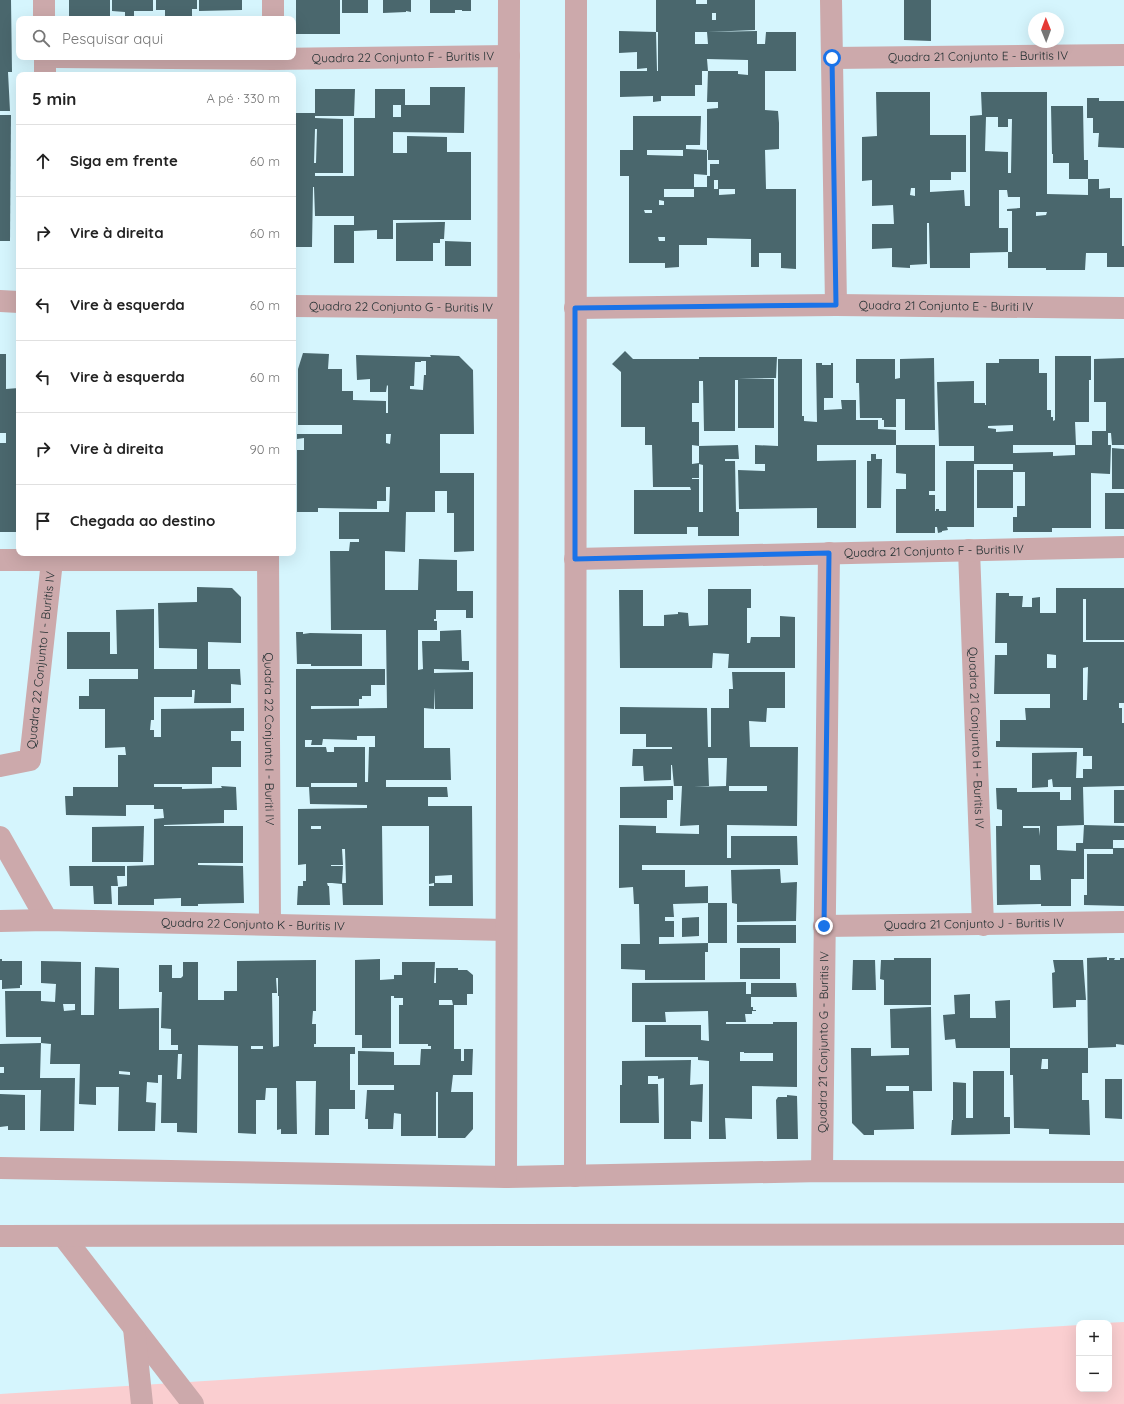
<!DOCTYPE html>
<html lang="pt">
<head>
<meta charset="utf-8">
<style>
	:root { --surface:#fff; --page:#f2f2f2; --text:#222; --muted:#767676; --line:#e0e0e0 }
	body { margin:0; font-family:Quicksand,sans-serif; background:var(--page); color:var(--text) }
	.controls { position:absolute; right:12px; bottom:12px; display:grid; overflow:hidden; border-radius:8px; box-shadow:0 4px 16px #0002 }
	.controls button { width:36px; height:36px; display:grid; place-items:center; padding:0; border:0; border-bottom:1px solid var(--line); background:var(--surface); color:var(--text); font:20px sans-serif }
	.compass { position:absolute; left:1028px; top:12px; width:36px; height:36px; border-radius:50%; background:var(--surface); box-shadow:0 4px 16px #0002; rotate:359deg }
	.stop { position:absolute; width:12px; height:12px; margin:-9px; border:3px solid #1a73e8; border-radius:50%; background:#fff }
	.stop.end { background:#1a73e8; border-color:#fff; box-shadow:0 1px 4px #0008 }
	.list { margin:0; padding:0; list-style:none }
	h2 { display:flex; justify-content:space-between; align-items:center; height:52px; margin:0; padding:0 16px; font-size:17px }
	h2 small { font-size:13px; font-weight:400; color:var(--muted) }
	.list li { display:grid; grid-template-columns:26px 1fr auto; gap:12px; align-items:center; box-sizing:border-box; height:72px; padding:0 16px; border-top:1px solid var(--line) }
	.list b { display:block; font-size:15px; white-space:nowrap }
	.list em { font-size:13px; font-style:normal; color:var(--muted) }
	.icon { flex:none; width:22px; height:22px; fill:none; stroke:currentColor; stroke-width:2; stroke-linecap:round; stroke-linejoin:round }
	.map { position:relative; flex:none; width:1124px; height:1404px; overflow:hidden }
	.search { position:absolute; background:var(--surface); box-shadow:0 4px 16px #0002; left:16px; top:16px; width:280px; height:44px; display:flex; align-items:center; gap:10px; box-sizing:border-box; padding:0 14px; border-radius:8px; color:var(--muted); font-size:15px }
	.panel { position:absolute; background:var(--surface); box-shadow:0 4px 16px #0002; left:16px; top:72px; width:280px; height:484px; border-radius:8px }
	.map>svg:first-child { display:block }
</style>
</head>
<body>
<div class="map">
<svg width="1124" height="1404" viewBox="0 0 1124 1404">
	<rect width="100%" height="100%" fill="#d5f5fd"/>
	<polygon fill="#faced0" points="1124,1322 1124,1404 0,1404 0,1394 1079,1325 1079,1389 1109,1389 1109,1323 1104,1323"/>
	<g fill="#4a676d" fill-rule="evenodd">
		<polygon points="0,0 11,0 12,72 8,72 10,111 0,111"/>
		<polygon points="69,0 110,0 110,19 66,19 66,16 69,16"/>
		<polygon points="112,0 153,0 153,11 134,11 134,18 125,18 125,12 112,11"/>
		<polygon points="156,0 197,0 197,9 192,9 192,19 165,19 165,10 156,10"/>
		<polygon points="199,0 242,0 242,10 199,11"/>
		<rect x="296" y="0" width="44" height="34"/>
		<rect x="342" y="0" width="26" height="13"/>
		<polygon points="383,0 411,0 411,12 406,11 406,12 383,13"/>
		<polygon points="430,0 471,0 471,11 462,11 462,10 455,10 455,13 430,13"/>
		<path d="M656,0H696V4H707V0H755V30L707,32L757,31V44H765L766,32H796V71H765V110L778,111L779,123V149L765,150L766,189H796V269L781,268V253H759V267H751V239L707,238V245H679V267L665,268V263H629V176H620V150H633V116H701L700,145H686V149L707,150V109L718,108V102H707L708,71H738V74L748,75V60L707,59L708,71H702V85H695V96H661V101L653,102V96L620,97V71H647V68L637,69V52L619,53V31L656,32ZM712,13H716V20H712ZM656,32H658V71H657ZM695,32H707L708,44H695ZM647,150H683V156L647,155ZM707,150H708V160H719V164H710V176H707V187H694V174L707,175ZM714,180H718V189H735V194L719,195V189H714ZM664,189H694V197H664ZM659,200L664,201V205H659ZM644,210H652V213H645ZM658,237H665V241H659Z"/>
		<polygon points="904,0 931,0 931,41 904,40"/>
		<path d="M430,87H465L464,133L393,132V153H407V136L447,137V152H471V220H393V239H377V230L354,231V263H334V225H354V216H315L314,187H313L312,247H294V238H293V113H315V89H355L354,116H315V118L343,119V173H315V176H354V118H375V89H405V105H430ZM393,105H401V117H393ZM315,129H317L316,163H314Z"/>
		<path d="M876,92H930V135H966V172H951V180H930V192L964,190L965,206H970V116L982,115L981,92H1047V194L1088,195V179H1069V163H1053V154H1052L1051,106H1083L1084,160H1088V179H1099V189L1110,188V198H1122V246H1124V267H1107V253H1086L1085,270H1046V268H1008V252H1012V211H1007V209L1020,208V197H1008L1007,190H999V228H1008V252L970,253V268H930L929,223H927V264L910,265V268L892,267V248L872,249V224H894L893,205L872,206V180L862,181V137L877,136ZM986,117H998V127H1008V119H1012L1011,173H1008V152L985,151ZM911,188H915V196L910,195ZM1036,212H1047L1046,215L1036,216Z"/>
		<polygon points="1087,98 1099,98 1099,101 1124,101 1124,148 1098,147 1099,133 1093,133 1093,118 1087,118"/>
		<polygon points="0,115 11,115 10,241 0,241"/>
		<polygon points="440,222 445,222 444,239 440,239 440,243 433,243 433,261 396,261 396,223"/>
		<polygon points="445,241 471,242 471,266 445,266"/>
		<path d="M625,351L633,359H699V357H777L776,378H738L774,379V428H738V380H735V431H704L703,381H699V403H692V422H699V446L692,445V464L699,463V446L738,445L739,459H725V461H735L736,512H739V536H698V527H687V534H634V490H691L690,487H653L652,445H645V427H621V372L612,364ZM699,464L703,465V512H699V479H692V478H699Z"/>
		<path d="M303,353L329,354L328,369H342V391H353V400L386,401V413H388V386L387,385L386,392H370V379L357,380L356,355L431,357L430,355L459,356L473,370L474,434H440V473H474V551L454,552V513H447V491H435V512H406L405,552L385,551V590H418L419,559L457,560V591H473V618H466V610H436V619H434V621H437V630H418V670L423,669L422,641H440V631L461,630L462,661H469V670L434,669V673L473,672V709H435V688L434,709L424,708V748H450L451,780H386V787H447L448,797H428V806H472L473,906H429V886H434V883L429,884V826H382L383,905H343L342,884L332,883H327L328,886H329L330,905H297L298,886H303V881H306V864L298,865V809L367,808V805L310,804L309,787H296V669H385V685H371V696H362V699H359V706H311V709L387,708L386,630H331L330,551H349L350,542H359V539H339V512H389L390,487H386V501H377V509L318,508V512H297V450H304V438L297,439V434H342V425H298V369ZM421,361H426V375H424L423,390L410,389V386H414L415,362H421ZM386,434H391L390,444L386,443ZM357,736H375V747H369L368,782H365V747H334V752H327L326,747H305V740H312L311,745H322L323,739L357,740ZM311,783H357V787H311ZM311,826H321V829H311ZM342,849H345L346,883H342L343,866H331V865H343ZM452,875V883H435V876Z"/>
		<polygon points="0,354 6,354 6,389 19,388 19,532 0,532 0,443 6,443 6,433 0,433"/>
		<path d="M1055,356H1091V380H1089V422H1075L1076,445H1092V431H1106V402H1094V359L1124,358V445H1112L1111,433H1108V445H1111L1110,474L1091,473V528H1052V532H1013V517H1017V506H1025V472H1013V508H977V470H1013V464H974V527H947L948,530L942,531V532L938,533L937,527H935V533H896V489H906V474L896,473V445H817V461L856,460V528H817V508L739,509L738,470L765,471V464H755V445L778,446V359H802V416H804V421L817,422L816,363H822V365H831V363H833V398H824V410L842,409L841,400H856V420H878V429L896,430V445H935V491H929V495H935V511H936V509H939V511H946V461H974V446H939L937,382L974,381V403H985V405H986V363H999V359H1039V373H1047V410H1051V417H1053V421L1055,420ZM1013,425V431L996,432V429L988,428V426ZM1013,445H1075V455L1053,456V452L1013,453Z"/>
		<polygon points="934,358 935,430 905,430 905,399 896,399 896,427 884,427 884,420 882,420 882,418 860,418 859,383 856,383 856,359 895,359 895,379 900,378 900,359"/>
		<polygon points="1112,448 1124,449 1124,489 1112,489"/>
		<polygon points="871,454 876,454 876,459 882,459 881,508 867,508 867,461 871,461"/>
		<rect x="1105" y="493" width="19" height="36"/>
		<polygon points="197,587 232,588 241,597 241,643 208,642 208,669 240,669 241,685 231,684 231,703 194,703 195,690 192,690 192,697 154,697 154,720 151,720 150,730 154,730 154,737 161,737 161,709 244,708 244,731 231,731 231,741 241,741 241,767 212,767 212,784 154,784 154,787 182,787 182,789 222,788 221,786 236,787 237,810 224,810 224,823 164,825 164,826 243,826 243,863 198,863 198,865 243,866 244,903 198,904 198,906 181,906 181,898 154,899 154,905 118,905 118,887 127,886 127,866 154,865 154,819 164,818 163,809 154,809 154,805 126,805 126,816 66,815 65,796 73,796 73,787 118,787 118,755 126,755 125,747 105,748 105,709 79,709 79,696 89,696 89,679 138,679 138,669 67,669 67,632 110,632 110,654 117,654 116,610 154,609 154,669 197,669 197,649 159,648 158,603 197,602"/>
		<path d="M1056,588H1124V640H1086V599H1083V642H1124V703H1119V708H1122V723H1124V786L1083,787L1084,825L1124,826V840H1113V848H1124V906L1084,905V895H1087V854H1113V849H1084V879H1071V906H1041V904L997,905L996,826H1002V810L997,809L996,788H1017V792H1060V800H1071V787H1053L1052,779L1048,780V787L1032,788V753L1077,752L1076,778H1083V769H1092V756H1083V748L996,747V741H1000V720H1026L1025,708H1050V694H994L995,655H1007V643H995L996,593H1009V596H1023L1022,607H1032V598L1040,597V613H1056ZM1047,654L1056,655V668H1047ZM1088,667L1087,700H1083V668ZM1084,825L1083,843H1076V851L1057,850V826ZM1023,826H1040V836L1039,828H1023ZM1030,865H1040L1041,880H1030Z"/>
		<polygon points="708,589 751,589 751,608 747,608 747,643 750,643 751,637 780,637 780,616 795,617 795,668 728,668 729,654 713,653 712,668 620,668 619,590 643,590 643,626 664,626 664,615 678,614 678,612 688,613 689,626 708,625"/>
		<polygon points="296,632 303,632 303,634 310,633 362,634 362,666 311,666 311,664 297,664"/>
		<path d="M732,672H785V708H767L766,722L749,721L750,747H798L797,826L727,825V858H731V836H797L798,865H642V870H685V887L708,886V903H727V943H708V903L673,904L674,917H665V921H674V937H659V944L708,943V952H705V980H645V970L621,969V944H640L639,904H634L633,887L619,888V825L656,826V833L699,834V825L680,826L682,786H674L672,765H671V780L644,781L643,766H632L633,749H672V747H646V734H620V707L707,708L708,747H711V708H729V689H733ZM708,758H727L726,786L694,787L709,786ZM729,786H767V791H729Z"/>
		<polygon points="673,786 673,800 667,800 667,818 620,818 620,787"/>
		<rect x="1114" y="790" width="10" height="33"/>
		<polygon points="144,826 143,862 92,862 92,827"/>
		<polygon points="69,866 125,866 125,876 117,876 118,886 111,886 112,904 94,904 93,886 70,886"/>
		<polygon points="780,869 781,883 797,882 796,921 737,922 737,904 732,903 731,870"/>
		<polygon points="699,917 699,936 682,937 682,918"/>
		<rect x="737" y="925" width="59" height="18"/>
		<rect x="740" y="948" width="40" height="31"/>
		<path d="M1107,957V960H1109V958H1115L1114,960H1120V958H1124V1045L1116,1044V1047L1088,1048V1073H1082V1100H1089L1090,1135L1049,1134V1129L1014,1128L1013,1075H1010V1048H956L955,1039L945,1040L943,1015L955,1014L954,995L970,994V1018H996L995,1001L1010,1000V1048H1088L1087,958ZM1042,1059H1048V1069H1041Z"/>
		<polygon points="894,958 931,958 931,1005 884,1005 884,980 880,979 881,960 894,960"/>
		<polygon points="0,959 2,959 2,961 22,961 22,985 20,985 20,988 2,989 2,980 0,980"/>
		<path d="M380,959V980L394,979V975H402V962H435L434,983H436V968H458V970H467L473,975V994H467V1005H454V1049H461V1061H464V1049H473L472,1075H453L451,1092H473V1129L465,1138H438V1092H436V1136H401V1114L394,1113L393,1129H368V1119H365L367,1090H394V1085H358V1051L394,1052V1065H420L421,1049H431V1046H428V1044H399V1005H403V998H394V996H391V1048H362V1035H355V960ZM439,1000H452L453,1005H439Z"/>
		<path d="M316,960V1011H313L312,1024H316V1044H314V1047H355V1054H350V1090H355V1109H329V1135H315L316,1081H296L297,1134H281V1129L277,1130V1088H266L265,1100H256V1134L238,1133V1046L198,1045L197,1133L177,1132V1123H161L162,1075H158V1083L147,1082L146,1102L156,1103L155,1131H118L119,1087H96V1105L79,1104L80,1064H50L51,1044L41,1043V1037H6L5,991H41V1001L55,1002L56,984L41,983V961L81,962V1015H94L95,967L119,968V1009L159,1008V1050H178V1045H171V1029L161,1028L162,992H159V965H172V978H181L183,976V962H198V1000H224V991H237V961ZM276,978H278V996H279V1046L273,1047L272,993H277ZM63,1004H75V1010L64,1011ZM251,1046H263V1049H251ZM178,1054H182L181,1079H177ZM119,1071L130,1072V1075L119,1074Z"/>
		<polygon points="853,960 875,960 876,990 852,990"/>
		<polygon points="1053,960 1083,960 1086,1000 1076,1000 1076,1007 1053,1008 1052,973 1055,972"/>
		<path d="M746,982V994H751V983H796L797,997H751V1007H753V1010H756V1011H752V1014H745L746,1022H726V1024H773V1022H797V1087L752,1086V1119L725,1118L726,1139H709V1061L698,1060V1057H645V1025H701V1040L709,1041L708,1011L665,1012L666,1022H632V983ZM740,1052H744V1053H773V1061H740Z"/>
		<path d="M931,1007L932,1091H913L914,1129L874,1130V1135H864L852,1123L851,1048H871V1056L909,1055V1048H891L890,1009ZM886,1086H909V1091H886Z"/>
		<polygon points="41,1043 40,1078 75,1078 74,1131 40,1131 41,1090 0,1090 0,1073 4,1073 4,1067 0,1067 0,1044"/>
		<polygon points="691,1060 690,1085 703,1084 702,1122 691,1121 691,1139 664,1139 664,1078 658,1079 658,1076 648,1076 648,1084 658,1084 659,1123 620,1123 620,1085 622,1085 622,1061"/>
		<polygon points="973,1071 1004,1071 1004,1117 1010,1117 1010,1134 951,1135 952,1120 953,1120 953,1082 966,1083 966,1118 973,1118"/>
		<polygon points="1105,1079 1122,1079 1122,1119 1105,1118"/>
		<polygon points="0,1094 25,1095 25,1130 8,1130 8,1126 0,1127"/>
		<polygon points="787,1095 797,1096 798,1139 777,1139 776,1100 778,1097 787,1097"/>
	</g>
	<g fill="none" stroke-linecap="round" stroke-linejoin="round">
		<g stroke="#cca9ab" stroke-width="22">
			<polyline points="44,0 44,19"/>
			<polyline points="831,0 836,305"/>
			<polyline points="273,19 273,0"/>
			<path id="s1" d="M57,57L272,59L509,56"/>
			<path id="s2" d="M832,58L1124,55"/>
			<polyline points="45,75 45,57"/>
			<polyline points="0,301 19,302"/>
			<path id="s3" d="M293,306L508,308"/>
			<path id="s4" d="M575,308L836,305L1124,308"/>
			<path id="s5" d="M969,550L983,925"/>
			<path id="s6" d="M268,553L270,924"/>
			<path id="s7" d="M575,559L1124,547"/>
			<polyline points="0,560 268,560"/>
			<path id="s8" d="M0,766L30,760L52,561"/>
			<polyline points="0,837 47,920"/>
			<path id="s9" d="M0,921L47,920L506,930"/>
			<path id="s10" d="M824,926L1124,922"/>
			<path id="s11" d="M822,1171L829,553"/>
			<polyline points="63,1236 193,1404"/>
			<polyline points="134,1328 142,1404"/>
		</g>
		<g stroke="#cca9ab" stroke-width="22">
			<polyline points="0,1168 506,1177 822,1171 1124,1172"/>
			<polyline points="575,1176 576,0"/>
			<polyline points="506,1177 509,0"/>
			<polyline points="0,1236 1124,1234"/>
		</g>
	</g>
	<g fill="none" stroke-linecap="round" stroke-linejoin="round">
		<polyline stroke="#1a73e8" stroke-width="5" points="824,926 829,553 575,559 575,308 836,305 832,58"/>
	</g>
	<g text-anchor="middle" stroke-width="4" stroke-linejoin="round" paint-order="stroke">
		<g font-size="12" fill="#222f31" stroke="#f7fdff">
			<text dy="4" stroke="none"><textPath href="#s1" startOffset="346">Quadra 22 Conjunto F - Buritis IV</textPath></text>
			<text dy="4" stroke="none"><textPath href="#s2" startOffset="146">Quadra 21 Conjunto E - Buritis IV</textPath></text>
			<text dy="4" stroke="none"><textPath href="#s4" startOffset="371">Quadra 21 Conjunto E - Buriti IV</textPath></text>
			<text dy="4" stroke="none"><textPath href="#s3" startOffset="108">Quadra 22 Conjunto G - Buritis IV</textPath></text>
			<text dy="4" stroke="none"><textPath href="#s7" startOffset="359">Quadra 21 Conjunto F - Buritis IV</textPath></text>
			<text dy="4" stroke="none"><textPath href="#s8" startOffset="131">Quadra 22 Conjunto I - Buritis IV</textPath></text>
			<text dy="4" stroke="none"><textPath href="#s5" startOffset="188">Quadra 21 Conjunto H - Buritis IV</textPath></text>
			<text dy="4" stroke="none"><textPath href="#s6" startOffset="186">Quadra 22 Conjunto I - Buriti IV</textPath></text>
			<text dy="4" stroke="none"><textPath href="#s9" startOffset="253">Quadra 22 Conjunto K - Buritis IV</textPath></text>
			<text dy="4" stroke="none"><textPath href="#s10" startOffset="150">Quadra 21 Conjunto J - Buritis IV</textPath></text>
			<text dy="4" stroke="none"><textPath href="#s11" startOffset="129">Quadra 21 Conjunto G - Buritis IV</textPath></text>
		</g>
	</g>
</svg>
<div class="controls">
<button>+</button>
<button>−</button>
</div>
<svg class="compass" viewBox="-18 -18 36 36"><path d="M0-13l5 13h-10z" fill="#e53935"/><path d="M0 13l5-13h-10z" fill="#767676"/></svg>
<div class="stop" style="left:832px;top:58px"></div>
<div class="stop end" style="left:824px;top:926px"></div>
<div class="search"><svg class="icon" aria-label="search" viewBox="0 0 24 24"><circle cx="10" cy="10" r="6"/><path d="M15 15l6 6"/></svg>Pesquisar aqui</div>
<section class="panel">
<h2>5 min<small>A pé · 330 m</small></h2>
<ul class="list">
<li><svg class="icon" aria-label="ahead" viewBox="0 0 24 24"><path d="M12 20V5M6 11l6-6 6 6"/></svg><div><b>Siga em frente</b></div><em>60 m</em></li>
<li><svg class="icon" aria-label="right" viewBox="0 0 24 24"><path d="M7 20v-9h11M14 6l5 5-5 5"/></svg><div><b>Vire à direita</b></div><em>60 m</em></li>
<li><svg class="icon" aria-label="left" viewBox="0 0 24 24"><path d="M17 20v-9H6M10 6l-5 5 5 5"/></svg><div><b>Vire à esquerda</b></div><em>60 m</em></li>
<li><svg class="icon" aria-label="left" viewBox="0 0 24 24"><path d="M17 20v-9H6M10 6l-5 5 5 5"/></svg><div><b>Vire à esquerda</b></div><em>60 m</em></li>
<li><svg class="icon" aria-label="right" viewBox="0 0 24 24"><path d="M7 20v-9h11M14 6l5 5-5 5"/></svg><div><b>Vire à direita</b></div><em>90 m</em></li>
<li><svg class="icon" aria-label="arrive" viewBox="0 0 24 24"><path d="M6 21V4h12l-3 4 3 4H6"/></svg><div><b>Chegada ao destino</b></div></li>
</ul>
</section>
</div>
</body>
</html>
